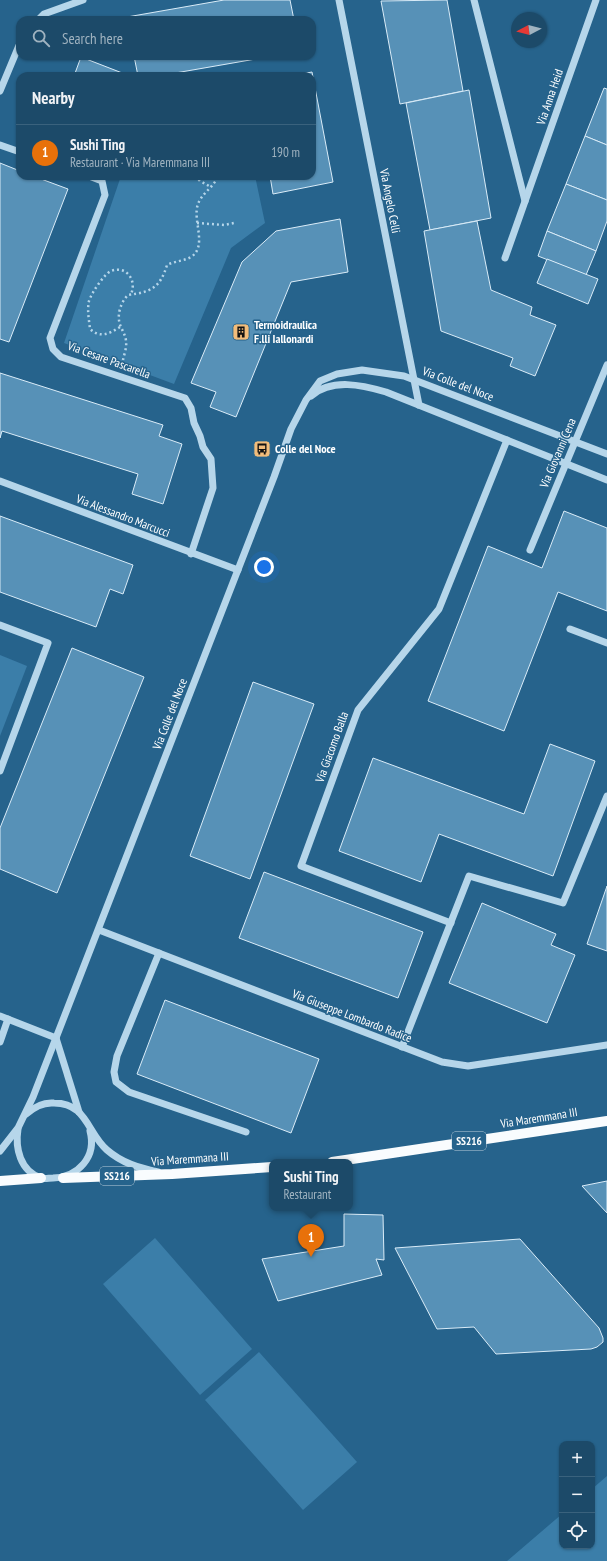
<!DOCTYPE html>
<html lang="en">
<head>
<meta charset="utf-8">
<style>
	:root { --surface:#1c4a69; --page:#25516f; --text:#f1f3f6; --muted:#a0b3c0; --line:#3a627d; --accent:#f3bd7b }
	body { margin:0; font-family:"PT Sans Narrow",sans-serif; background:var(--page); color:var(--text) }
	.controls { position:absolute; right:12px; bottom:12px; display:grid; overflow:hidden; border-radius:8px; box-shadow:0 1px 3px #0004 }
	.controls button { width:36px; height:36px; display:grid; place-items:center; padding:0; border:0; border-bottom:1px solid var(--line); background:var(--surface); color:var(--text); font:20px sans-serif }
	.compass { position:absolute; left:511px; top:12px; width:36px; height:36px; border-radius:50%; background:var(--surface); box-shadow:0 1px 3px #0004; rotate:263deg }
	.you { position:absolute; left:264px; top:567px; width:14px; height:14px; margin:-10px; border:3px solid #fff; border-radius:50%; background:#1a73e8; box-shadow:0 0 0 6px #1a73e833 }
	.badge { display:grid; place-items:center; width:26px; height:26px; border-radius:50%; background:var(--accent); color:#fff; font-size:13px; font-weight:700 }
	.pin { position:absolute; translate:-50% -33px; filter:drop-shadow(0 1px 2px #0008) }
	.pin::after { content:''; position:absolute; top:21px; width:14px; height:12px; background:inherit; clip-path:polygon(0 0,100% 0,50% 100%) }
	.popup { position:absolute; left:269px; top:1159px; width:84px; height:52px; box-sizing:border-box; display:grid; place-content:center; border-radius:8px; background:var(--surface); filter:drop-shadow(0 1px 3px #0005); font-size:13px; white-space:nowrap; color:var(--muted) }
	.popup b { font-size:15px; color:var(--text) }
	.popup::after { content:''; position:absolute; left:50%; top:100%; margin-left:-8px; border:8px solid transparent; border-top-color:var(--surface) }
	.list { margin:0; padding:0; list-style:none }
	h2 { display:flex; justify-content:space-between; align-items:center; height:52px; margin:0; padding:0 16px; font-size:17px }
	h2 small { font-size:13px; font-weight:400; color:var(--muted) }
	.list li { display:grid; grid-template-columns:26px 1fr auto; gap:12px; align-items:center; box-sizing:border-box; height:56px; padding:0 16px; border-top:1px solid var(--line) }
	.list b { display:block; font-size:15px; white-space:nowrap }
	.list p { margin:0; font-size:13px; white-space:nowrap; color:var(--muted) }
	.list em { font-size:13px; font-style:normal; color:var(--muted) }
	.icon { flex:none; width:22px; height:22px; fill:none; stroke:currentColor; stroke-width:2; stroke-linecap:round; stroke-linejoin:round }
	.map { position:relative; flex:none; width:607px; height:1561px; overflow:hidden }
	.search { position:absolute; background:var(--surface); box-shadow:0 1px 3px #0004; left:16px; top:16px; width:300px; height:44px; display:flex; align-items:center; gap:10px; box-sizing:border-box; padding:0 14px; border-radius:12px; color:var(--muted); font-size:15px }
	.panel { position:absolute; background:var(--surface); box-shadow:0 1px 3px #0004; left:16px; top:72px; width:300px; height:108px; border-radius:12px }
	.map>svg:first-child { display:block }
</style>
</head>
<body>
<div class="map">
<svg width="607" height="1561" viewBox="0 0 607 1561">
	<rect width="100%" height="100%" fill="#26638c"/>
	<g fill="#3b7ea9">
		<polygon points="121,176 255,176 265,223 231,248 174,384 64,343"/>
		<polygon points="0,655 27,666 0,736"/>
		<polygon points="155,1238 252,1349 200,1395 103,1284"/>
		<polygon points="259,1352 357,1462 303,1510 205,1400"/>
		<polygon points="607,1476 607,1561 507,1561 562,1514 562,1546 592,1546 592,1489"/>
	</g>
	<g fill="#5791b7" stroke="#daecf8">
		<polygon points="224,0 290,0 294,20 128,20 127,17"/>
		<polygon points="447,0 463,91 400,104 381,1"/>
		<polygon points="134,56 273,56 158,76 138,76"/>
		<polygon points="81,57 130,76 74,76"/>
		<polygon points="312,72 333,182 273,194 270,176 312,176 312,76 290,76"/>
		<polygon points="604,88 607,89 607,145 585,136"/>
		<polygon points="469,90 491,218 430,230 406,103"/>
		<polygon points="585,136 607,145 607,200 566,184"/>
		<polygon points="0,163 20,171 20,176 33,176 68,189 9,342 0,339"/>
		<polygon points="566,184 607,200 607,221 596,251 547,231"/>
		<polygon points="340,219 348,272 291,282 236,417 210,407 216,392 191,383 242,262 276,231"/>
		<polygon points="477,221 491,290 532,307 530,315 556,325 535,376 510,366 513,358 441,331 424,231"/>
		<polygon points="547,231 596,251 586,275 538,256"/>
		<polygon points="547,259 598,279 588,304 537,283"/>
		<polygon points="0,373 163,425 159,436 182,444 163,504 132,494 138,474 2,431 0,438"/>
		<polygon points="564,511 607,528 607,611 558,592 504,731 428,701 488,546 542,568"/>
		<polygon points="0,516 133,565 123,594 110,589 96,627 0,592"/>
		<polygon points="72,648 144,677 57,893 0,869 0,828"/>
		<polygon points="253,682 314,704 250,879 190,856"/>
		<polygon points="550,744 595,761 553,876 439,834 421,882 339,851 373,758 524,814"/>
		<polygon points="264,872 423,932 398,998 239,938"/>
		<polygon points="607,886 607,951 587,944"/>
		<polygon points="482,903 556,934 551,945 575,955 547,1023 449,983"/>
		<polygon points="165,1000 319,1059 291,1133 137,1074"/>
		<polygon points="607,1181 607,1213 582,1186"/>
		<polygon points="344,1214 383,1215 384,1260 376,1259 382,1275 278,1301 262,1259 344,1246"/>
		<polygon points="520,1239 599,1328 603,1338 603,1342 597,1347 591,1349 496,1354 474,1327 437,1329 395,1248"/>
	</g>
	<g fill="none" stroke-linecap="round" stroke-linejoin="round">
		<g stroke="#b6d6ea" stroke-width="2.5" stroke-dasharray="2 3" stroke-linecap="butt">
			<polyline points="195,176 200,181 211,187"/>
			<polyline points="197,223 224,225 234,223"/>
			<path d="M120,327C110,333 101,339 90,329C89,320 87,310 89,301C91,294 104,274 111,271C127,265 137,281 131,294"/>
			<path d="M123,360C124,355 127,347 126,342C126,336 123,332 121,327C116,317 120,303 128,295C151,292 160,288 167,265C175,261 184,261 191,257C208,246 192,220 198,204C202,193 214,187 218,176"/>
		</g>
		<g stroke="#b6d6ea" stroke-width="7">
			<polyline points="339,0 419,405"/>
			<polyline points="474,0 525,201"/>
			<polyline points="38,20 44,14 83,0"/>
			<polyline points="0,91 20,43"/>
			<polyline points="0,145 20,152"/>
			<polyline points="89,176 102,181 105,195 50,338 53,349 61,357 185,398 191,408 194,423 200,436 203,447 211,459 213,488 191,554"/>
			<polyline points="505,258 596,0"/>
			<path d="M311,396C332,378 362,385 386,392L607,480"/>
			<polyline points="0,481 238,570"/>
			<polyline points="530,550 607,365"/>
			<polyline points="0,625 48,643 0,771"/>
			<polyline points="570,629 607,643"/>
			<polyline points="451,923 301,866 358,710 439,609 507,440"/>
			<polyline points="99,930 442,1062 468,1066 607,1045"/>
			<polyline points="159,953 117,1056 114,1072 116,1082 129,1092 246,1132"/>
			<polyline points="0,1016 56,1038"/>
			<polyline points="56,1038 79,1112"/>
			<polyline points="0,1042 8,1019"/>
			<polyline points="402,1047 469,876 563,903 607,796"/>
			<path d="M26,1114C34,1107 43,1102 54,1103C87,1103 87,1133 107,1150C122,1163 139,1168 158,1172"/>
			<path d="M18,1129C15,1148 20,1171 41,1178C44,1179 49,1178 53,1178C78,1177 97,1157 90,1131"/>
			<polyline points="0,1151 18,1128 33,1097 274,477 291,429 306,400 320,381 337,374 362,370 404,376 607,454"/>
		</g>
		<g stroke="#f9fcfe" stroke-width="10">
			<polyline points="332,1162 607,1121"/>
			<polyline points="63,1178 172,1174 272,1167"/>
			<polyline points="0,1181 41,1178"/>
		</g>
	</g>
	<defs>
		<g id="building-square" transform="scale(0.9)"><rect x="-9" y="-9" width="18" height="18" rx="4" fill="#f3bd7b" stroke="#26638c"/><path d="M-4-6H4V6H1V3H-1V6H-4ZM-2.5-4.3h1.7v1.8h-1.7ZM.8-4.3h1.7v1.8H.8ZM-2.5-1h1.7V.8h-1.7ZM.8-1h1.7V.8H.8Z" fill="#111"/></g>
		<g id="bus-square" transform="scale(0.9)"><rect x="-9" y="-9" width="18" height="18" rx="4" fill="#f3bd7b" stroke="#26638c"/><path d="M-5-6H5V4H4V6H2V4H-2V6H-4V4H-5ZM-3.5-4V0h7V-4ZM-3.5 1.2v1.5H-2V1.2ZM2 1.2v1.5H3.5V1.2Z" fill="#111"/></g>
	</defs>
	<g fill-rule="evenodd">
		<use href="#building-square" x="241" y="332"/>
		<use href="#bus-square" x="262" y="449"/>
	</g>
	<g text-anchor="middle" stroke-width="3" stroke-linejoin="round" paint-order="stroke">
		<g fill="#26638c" stroke="#bed0dc" stroke-width="1">
			<rect x="452" y="1132" width="34" height="18" rx="3"/>
			<rect x="100" y="1167" width="34" height="18" rx="3"/>
		</g>
		<g font-size="11" font-weight="bold" fill="#fff">
			<text x="469" y="1145">SS216</text>
			<text x="117" y="1180">SS216</text>
		</g>
		<g font-size="12" fill="#fff" stroke="#26638c">
			<text transform="translate(550 97) rotate(-71)" y="4">Via Anna Heid</text>
			<text transform="translate(390 201) rotate(79)" y="4">Via Angelo Celli</text>
			<text transform="translate(109 360) rotate(20)" y="4">Via Cesare Pascarella</text>
			<text transform="translate(458 384) rotate(21)" y="4">Via Colle del Noce</text>
			<text transform="translate(558 453) rotate(-67)" y="4">Via Giovanni Cena</text>
			<text transform="translate(123 516) rotate(21)" y="4">Via Alessandro Marcucci</text>
			<text transform="translate(170 714) rotate(-69)" y="4">Via Colle del Noce</text>
			<text transform="translate(332 747) rotate(-70)" y="4">Via Giacomo Balla</text>
			<text transform="translate(352 1016) rotate(21)" y="4">Via Giuseppe Lombardo Radice</text>
			<text transform="translate(539 1118) rotate(-9)" y="4">Via Maremmana III</text>
			<text transform="translate(190 1159) rotate(-4)" y="4">Via Maremmana III</text>
		</g>
		<g font-size="12" font-weight="bold" fill="#fff" stroke="#26638c" text-anchor="start">
			<text x="254" y="329">Termoidraulica<tspan x="254" dy="14">F.lli Iallonardi</tspan></text>
			<text x="275" y="453">Colle del Noce</text>
		</g>
	</g>
</svg>
<div class="controls">
<button>+</button>
<button>−</button>
<button><svg class="icon" aria-label="locate" viewBox="0 0 24 24"><circle cx="12" cy="12" r="6"/><path d="M12 2v4M12 18v4M2 12h4M18 12h4"/></svg></button>
</div>
<svg class="compass" viewBox="-18 -18 36 36"><path d="M0-13l5 13h-10z" fill="#e53935"/><path d="M0 13l5-13h-10z" fill="#a0b3c0"/></svg>
<div class="you"></div>
<div class="pin badge" style="left:311px;top:1257px;background:#e8710a">1</div>
<div class="popup"><b>Sushi Ting</b>Restaurant</div>
<div class="search"><svg class="icon" aria-label="search" viewBox="0 0 24 24"><circle cx="10" cy="10" r="6"/><path d="M15 15l6 6"/></svg>Search here</div>
<section class="panel">
<h2>Nearby<small></small></h2>
<ul class="list">
<li><span class="badge" style="background:#e8710a">1</span><div><b>Sushi Ting</b><p>Restaurant · Via Maremmana III</p></div><em>190 m</em></li>
</ul>
</section>
</div>
</body>
</html>
